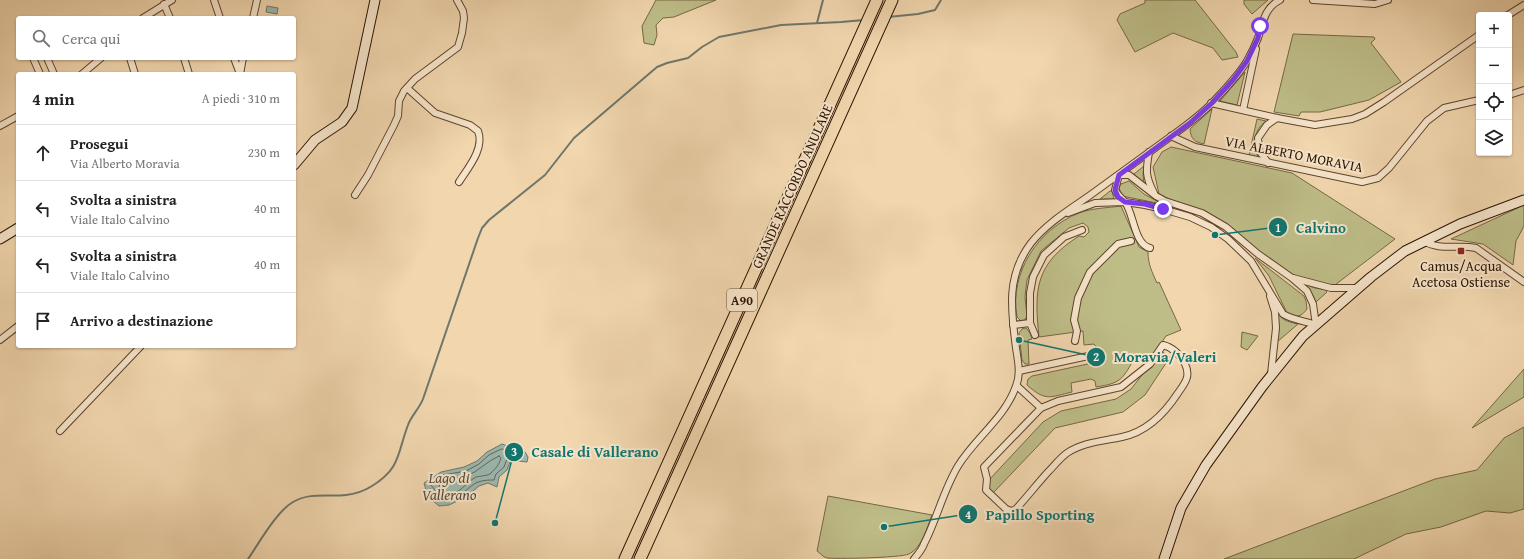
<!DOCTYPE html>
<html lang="it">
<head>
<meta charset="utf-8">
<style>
	:root { --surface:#fff; --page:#f6f6f6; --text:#222; --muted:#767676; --line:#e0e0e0 }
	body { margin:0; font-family:"Gentium Book Plus",serif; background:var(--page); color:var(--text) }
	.controls { position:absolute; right:12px; top:12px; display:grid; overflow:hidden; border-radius:4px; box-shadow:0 1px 3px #0004 }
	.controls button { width:36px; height:36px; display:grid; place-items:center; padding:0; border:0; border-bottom:1px solid var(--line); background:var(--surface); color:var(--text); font:20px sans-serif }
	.stop { position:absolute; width:12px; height:12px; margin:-9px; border:3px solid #7c3aed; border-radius:50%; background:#fff }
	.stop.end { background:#7c3aed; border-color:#fff; box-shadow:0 1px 4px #0008 }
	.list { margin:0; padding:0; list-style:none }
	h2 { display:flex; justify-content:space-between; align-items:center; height:52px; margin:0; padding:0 16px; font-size:17px }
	h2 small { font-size:13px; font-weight:400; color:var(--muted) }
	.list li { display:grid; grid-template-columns:26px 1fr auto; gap:12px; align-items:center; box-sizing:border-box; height:56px; padding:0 16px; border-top:1px solid var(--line) }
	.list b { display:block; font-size:15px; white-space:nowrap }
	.list p { margin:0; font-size:13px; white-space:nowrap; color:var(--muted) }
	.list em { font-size:13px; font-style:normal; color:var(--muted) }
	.icon { flex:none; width:22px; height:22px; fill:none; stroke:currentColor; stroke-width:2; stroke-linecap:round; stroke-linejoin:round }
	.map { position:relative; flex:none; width:1524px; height:559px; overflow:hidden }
	.search { position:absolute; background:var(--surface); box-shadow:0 1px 3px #0004; left:16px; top:16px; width:280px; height:44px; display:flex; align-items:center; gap:10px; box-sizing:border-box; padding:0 14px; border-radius:4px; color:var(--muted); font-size:15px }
	.panel { position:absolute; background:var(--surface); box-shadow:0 1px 3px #0004; left:16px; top:72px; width:280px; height:276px; border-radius:4px }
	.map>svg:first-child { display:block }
</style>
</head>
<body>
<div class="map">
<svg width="1524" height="559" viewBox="0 0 1524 559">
	<rect width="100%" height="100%" fill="#f1d6ae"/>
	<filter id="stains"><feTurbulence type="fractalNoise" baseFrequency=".005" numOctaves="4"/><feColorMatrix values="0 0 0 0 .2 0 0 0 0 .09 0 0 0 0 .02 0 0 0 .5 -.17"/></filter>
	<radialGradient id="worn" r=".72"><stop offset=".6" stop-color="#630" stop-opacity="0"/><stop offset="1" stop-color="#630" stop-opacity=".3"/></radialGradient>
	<g fill="#bebd88" stroke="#756844">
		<polygon points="656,0 716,0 674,17 663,18 656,25 657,35 654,45 644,43 642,26"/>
		<polygon points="1145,0 1195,0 1236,52 1238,57 1222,60 1213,48 1173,33 1135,52 1117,20 1120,14 1145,3"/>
		<polygon points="1244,0 1268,0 1252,14 1244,4"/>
		<polygon points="1293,34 1374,37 1375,39 1371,43 1401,82 1369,100 1320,112 1301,112 1299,116 1274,112"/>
		<polygon points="1245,72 1237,105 1220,101"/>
		<path d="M1212,109L1204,144C1194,142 1191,139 1190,129Z"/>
		<path d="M1257,119L1266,121C1254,130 1252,144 1258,157L1249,155Z"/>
		<polygon points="1171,147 1292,173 1395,239 1331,288 1284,274 1226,227 1159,194 1153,167 1162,152"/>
		<polygon points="1144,166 1143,175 1144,184 1134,174"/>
		<polygon points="1129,181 1144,194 1162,204 1122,196 1119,188 1121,184"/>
		<polygon points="1110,191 1112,191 1114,199 1100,199"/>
		<polygon points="1524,205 1524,226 1516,241 1513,265 1483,244 1451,239"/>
		<path d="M1121,206L1139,247L1148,252C1148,264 1152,272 1157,283L1159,282L1181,330L1166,336L1148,362L1134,359C1122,380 1121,383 1096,387L1095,381L1091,379L1071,383L1072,392C1050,397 1046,402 1027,385L1028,379L1032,376L1106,360L1094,344L1084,345L1083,331L1039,337C1034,289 1035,264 1079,236L1084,237L1089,232L1088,227L1083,223L1069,228L1041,251L1027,280L1025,297L1027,316L1025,320L1021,321L1017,317C1009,273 1038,229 1079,213C1092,208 1107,208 1121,206Z"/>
		<path d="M1255,258L1304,296L1306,301L1307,309C1301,317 1298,317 1288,315L1269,276Z"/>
		<polygon points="1306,285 1315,288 1326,290 1327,292 1316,302 1312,294 1305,287"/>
		<path d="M1276,307C1280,320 1285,321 1298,324L1277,342Z"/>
		<polygon points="1025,328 1027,329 1030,333 1032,339 1028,340 1029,364 1025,364 1022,360 1019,333 1022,329"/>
		<polygon points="1242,332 1258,336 1247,350 1241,347"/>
		<polygon points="1161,351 1170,357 1145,395 1123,412 1055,428 993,493 988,488 989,480 1043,422 1061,411 1116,399 1131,389"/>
		<polygon points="1524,369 1524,397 1472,428"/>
		<polygon points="1524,427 1524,509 1510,513 1486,511 1441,527 1406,534 1354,559 1224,559 1435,479 1477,470 1504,438"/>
		<path d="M828,496L932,515C927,527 922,548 909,554C900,558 834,559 827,558C823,557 820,553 817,551Z"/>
	</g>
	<g fill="#9bb8b0" stroke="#6f766a">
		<polygon points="267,6 278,8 277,14 266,12"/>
		<polygon points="502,444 525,452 528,457 527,462 518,461 510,462 507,470 499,477 497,487 488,483 479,486 466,497 449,505 439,506 433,501 435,497 431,489 426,490 424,483 441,472 464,467 477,461 487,452"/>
	</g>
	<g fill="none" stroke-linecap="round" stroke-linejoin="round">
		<g stroke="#646658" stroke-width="1">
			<path d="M502,449L517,453L519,455L507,459L504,467L496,474L494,480C489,480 484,480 478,482C466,487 456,505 439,500L438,494L431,485L432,483L443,475L466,471L479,464L489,455Z"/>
			<path d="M499,456L501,458C499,465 496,468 491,473C488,476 480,476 476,477C466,482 457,498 444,495L439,486C443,477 458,479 467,476C479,471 487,461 499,456Z"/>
		</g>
		<g stroke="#6f766a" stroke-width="2">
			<polyline points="888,17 918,14 935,10 941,0"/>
			<polyline points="817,23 823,0"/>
			<path d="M248,559C259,543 277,511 293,502C310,492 328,497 346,495C356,494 364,491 372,486C401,468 397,454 408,425C411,416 419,409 423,399L478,238L482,228L489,220L545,175L574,138L657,67L667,63L688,58L702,47L719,37L781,25L841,22L864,20"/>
		</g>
		<g stroke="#5d442c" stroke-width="8">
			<g id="street">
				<polyline points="214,0 220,18"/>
				<polyline points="1313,0 1375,4 1388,0"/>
				<polyline points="164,4 170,18"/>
				<polyline points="1508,15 1524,5"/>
				<polyline points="143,18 172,0"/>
				<polyline points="253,18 257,0"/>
				<polyline points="33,58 40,74"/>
				<polyline points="47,58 54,74"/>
				<polyline points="130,58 135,74"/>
				<polyline points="184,58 189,74"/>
				<polyline points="234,58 240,74"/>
				<polyline points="82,74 101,58"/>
				<polyline points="240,74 243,58"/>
				<path d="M407,88L435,113L470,125L478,131C485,148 468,168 459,182"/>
				<polyline points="1509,95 1524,90"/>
				<polyline points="1211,103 1277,118 1315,125 1352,119 1365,114 1384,102 1479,35"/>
				<polyline points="1243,110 1256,49"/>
				<polyline points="0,126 18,116"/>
				<polyline points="1171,136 1195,147 1362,182 1378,178 1389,168 1427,121 1444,108 1479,100"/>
				<path d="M1149,152C1146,170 1145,176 1154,193"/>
				<polyline points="1268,163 1259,150 1258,138 1267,125 1277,118"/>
				<path d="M1119,175L1115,190C1118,196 1121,197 1125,202C1134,214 1134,244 1150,248"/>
				<polyline points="355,195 368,175 394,125 398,116 399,101 404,91 415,79 458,47 462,33 464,18 463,11 457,0"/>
				<path d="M1068,213L1095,203L1125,202L1145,205L1163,209L1190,217L1211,227L1228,239L1251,261L1283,314C1293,320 1305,321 1316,325L1313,304L1307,291L1292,278L1258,254L1226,227L1202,213L1165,201L1156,196L1129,175H1119"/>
				<path d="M1424,241C1439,251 1459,244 1476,248L1524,282"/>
				<polyline points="1293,278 1331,288 1358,288"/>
				<polyline points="1270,296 1275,312 1276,328 1271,374"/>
				<polyline points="1013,325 1030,323"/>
				<polyline points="1035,335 1030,323 1030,293 1033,277 1044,255 1064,237 1082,230"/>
				<polyline points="0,340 18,326"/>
				<polyline points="1075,341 1077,331 1074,320 1078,298 1090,272 1118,244 1131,241"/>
				<path d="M1163,345C1172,347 1181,355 1185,364C1191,376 1185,383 1178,393C1165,413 1146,432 1122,437C1104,441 1083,442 1067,453C1060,458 1054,466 1048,472C1037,484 1027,497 1016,509L1012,511L1006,509L986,490L987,479L984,467L1041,408L1058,401L1121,387L1150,364Z"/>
				<polyline points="1019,371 1093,355"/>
				<polyline points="1017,386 1041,408"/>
				<polyline points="60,431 141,346"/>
				<path d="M914,559C918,554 922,550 924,544C937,519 943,491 958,466C975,438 1005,418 1016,386C1021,374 1018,361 1016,348C1011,310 1006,276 1031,243C1047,223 1069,210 1089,196C1111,180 1133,164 1155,148C1175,133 1196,120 1213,102C1225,89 1238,76 1247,61C1251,54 1255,46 1258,38C1263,23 1264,8 1280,0"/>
			</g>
		</g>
		<g stroke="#2c1400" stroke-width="11">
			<g id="secondary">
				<polyline points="294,165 315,140 342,122 352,108 375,0"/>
				<polyline points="0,239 18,228"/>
				<polyline points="1164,559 1181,508 1206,465 1262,387 1303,336 1371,277 1405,251 1460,224 1524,200"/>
			</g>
		</g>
		<g stroke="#2c1400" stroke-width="13">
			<g id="highway">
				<polyline points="625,559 877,0"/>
				<polyline points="640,559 892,0"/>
			</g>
		</g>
		<use href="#street" stroke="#f6e4ca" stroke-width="6"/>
		<use href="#secondary" stroke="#f6e4ca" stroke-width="9"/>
		<use href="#highway" stroke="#f1d6ae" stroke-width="11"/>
	</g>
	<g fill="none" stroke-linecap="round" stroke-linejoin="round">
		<polyline stroke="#7c3aed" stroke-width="5" points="1163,209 1145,204 1125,202 1118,197 1115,190 1119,175 1190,123 1212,103 1233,80 1247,61 1258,38 1260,26"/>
	</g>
	<rect fill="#8f2418" stroke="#f6e4ca" stroke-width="1.5" x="1457" y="247" width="8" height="8" rx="2"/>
	<g text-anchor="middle" stroke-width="4" stroke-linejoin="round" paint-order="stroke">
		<rect fill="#f6e4ca" stroke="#69523d" stroke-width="1" x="727" y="289" width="30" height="22" rx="3"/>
		<g font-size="13" font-weight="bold" fill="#2c1400">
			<text x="742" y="305">A90</text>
		</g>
		<g font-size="14" fill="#2c1400" stroke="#f6e4ca">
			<text transform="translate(1294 154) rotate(11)" y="5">VIA ALBERTO MORAVIA</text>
			<text transform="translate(792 186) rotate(-66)" y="5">GRANDE RACCORDO ANULARE</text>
		</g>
		<g font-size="14" fill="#2c1400" stroke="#f6e4ca">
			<text x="1461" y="271">Camus/Acqua<tspan x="1461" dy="16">Acetosa Ostiense</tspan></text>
		</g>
		<g font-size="15" font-style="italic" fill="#534d3e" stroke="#f6e4ca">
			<text x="449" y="483">Lago di<tspan x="449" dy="17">Vallerano</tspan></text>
		</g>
	</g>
	<path fill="none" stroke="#0f766e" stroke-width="1.5" d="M1215 235L1278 227M1019 340L1096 357M495 523L514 452M884 527L968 514"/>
	<g fill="#0f766e" stroke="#f6e4ca" stroke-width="1.5">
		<circle cx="1215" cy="235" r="4"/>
		<circle cx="1019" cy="340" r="4"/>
		<circle cx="495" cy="523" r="4"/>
		<circle cx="884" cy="527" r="4"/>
		<circle cx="1278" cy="227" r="10"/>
		<circle cx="1096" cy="357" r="10"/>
		<circle cx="514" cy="452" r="10"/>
		<circle cx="968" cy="514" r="10"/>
	</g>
	<g font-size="12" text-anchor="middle" font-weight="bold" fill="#fff">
		<text x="1278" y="232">1</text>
		<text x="1096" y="361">2</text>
		<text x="514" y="456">3</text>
		<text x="968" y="519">4</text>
	</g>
	<g font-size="15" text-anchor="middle" font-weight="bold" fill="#0f766e" stroke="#f6e4ca" stroke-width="4" stroke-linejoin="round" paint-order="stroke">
		<text x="1321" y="233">Calvino</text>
		<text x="1165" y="362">Moravia/Valeri</text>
		<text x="595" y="457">Casale di Vallerano</text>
		<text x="1040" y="520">Papillo Sporting</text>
	</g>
	<rect width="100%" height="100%" filter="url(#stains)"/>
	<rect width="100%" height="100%" fill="url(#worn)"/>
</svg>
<div class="controls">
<button>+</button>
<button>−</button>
<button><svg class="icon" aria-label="locate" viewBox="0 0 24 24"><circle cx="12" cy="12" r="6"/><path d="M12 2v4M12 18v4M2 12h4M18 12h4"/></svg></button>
<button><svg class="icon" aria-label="layers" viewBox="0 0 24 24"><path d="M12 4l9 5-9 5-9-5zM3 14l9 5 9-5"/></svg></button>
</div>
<div class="stop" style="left:1260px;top:26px"></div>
<div class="stop end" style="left:1163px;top:209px"></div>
<div class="search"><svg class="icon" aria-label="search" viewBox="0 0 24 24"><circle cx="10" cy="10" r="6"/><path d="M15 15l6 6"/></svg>Cerca qui</div>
<section class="panel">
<h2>4 min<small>A piedi · 310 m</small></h2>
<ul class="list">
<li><svg class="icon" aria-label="ahead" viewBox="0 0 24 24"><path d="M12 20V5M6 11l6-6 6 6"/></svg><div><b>Prosegui</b><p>Via Alberto Moravia</p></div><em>230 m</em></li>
<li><svg class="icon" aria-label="left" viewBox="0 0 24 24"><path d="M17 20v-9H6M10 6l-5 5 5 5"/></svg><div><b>Svolta a sinistra</b><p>Viale Italo Calvino</p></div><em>40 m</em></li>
<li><svg class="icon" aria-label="left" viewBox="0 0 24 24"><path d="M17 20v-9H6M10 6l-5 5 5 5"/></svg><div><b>Svolta a sinistra</b><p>Viale Italo Calvino</p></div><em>40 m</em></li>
<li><svg class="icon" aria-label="arrive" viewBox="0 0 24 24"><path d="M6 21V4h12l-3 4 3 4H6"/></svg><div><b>Arrivo a destinazione</b></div></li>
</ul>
</section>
</div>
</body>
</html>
